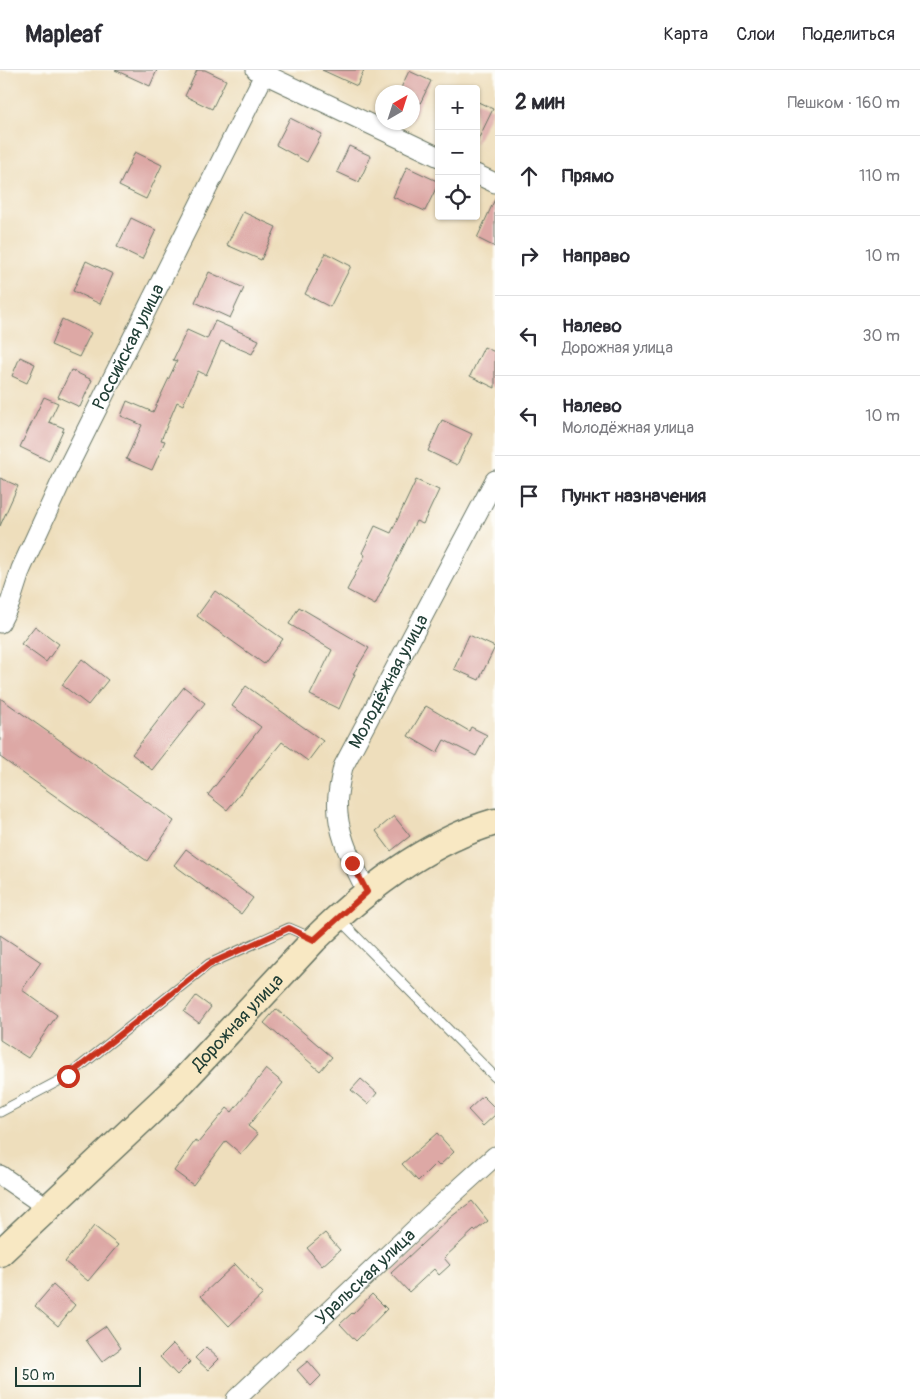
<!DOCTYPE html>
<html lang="ru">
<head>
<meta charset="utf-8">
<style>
	:root { --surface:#fff; --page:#f2f2f3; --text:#2b2b33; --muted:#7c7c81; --line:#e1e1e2 }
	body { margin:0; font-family:Pangolin,sans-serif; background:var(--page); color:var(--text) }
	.controls { position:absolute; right:15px; top:15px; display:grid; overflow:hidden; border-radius:5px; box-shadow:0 1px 4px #0004 }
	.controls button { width:45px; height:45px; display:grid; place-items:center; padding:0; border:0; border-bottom:1px solid var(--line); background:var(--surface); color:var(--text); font:25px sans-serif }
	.compass { position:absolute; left:375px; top:15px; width:45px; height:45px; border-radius:50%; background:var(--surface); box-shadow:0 1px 4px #0004; rotate:39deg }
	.scale { position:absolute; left:15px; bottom:12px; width:126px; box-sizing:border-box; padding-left:5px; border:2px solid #1f3d34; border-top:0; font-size:14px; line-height:18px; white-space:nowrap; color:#1f3d34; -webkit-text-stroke:4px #fdfcf7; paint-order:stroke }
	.stop { position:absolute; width:15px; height:15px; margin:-11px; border:4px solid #c8321e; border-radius:50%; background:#fff }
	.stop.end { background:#c8321e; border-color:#fff; box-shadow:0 1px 5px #0008 }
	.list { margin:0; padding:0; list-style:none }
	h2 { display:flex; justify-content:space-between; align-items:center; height:65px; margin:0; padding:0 20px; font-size:21px }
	h2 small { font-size:16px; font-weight:400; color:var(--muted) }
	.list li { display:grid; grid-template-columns:32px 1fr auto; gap:15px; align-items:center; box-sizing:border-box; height:80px; padding:0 20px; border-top:1px solid var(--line) }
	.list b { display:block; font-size:19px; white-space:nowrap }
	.list p { margin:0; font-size:16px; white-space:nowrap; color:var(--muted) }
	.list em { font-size:16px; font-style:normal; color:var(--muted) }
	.icon { flex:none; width:28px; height:28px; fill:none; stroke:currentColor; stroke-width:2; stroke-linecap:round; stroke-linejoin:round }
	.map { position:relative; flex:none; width:495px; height:1329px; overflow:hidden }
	header { display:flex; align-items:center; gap:30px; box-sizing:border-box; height:70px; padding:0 25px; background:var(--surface); border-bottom:1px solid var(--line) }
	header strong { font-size:24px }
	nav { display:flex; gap:28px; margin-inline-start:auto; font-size:18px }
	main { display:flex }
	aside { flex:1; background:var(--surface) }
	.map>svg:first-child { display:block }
</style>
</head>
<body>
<header>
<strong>Mapleaf</strong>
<nav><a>Карта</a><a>Слои</a><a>Поделиться</a></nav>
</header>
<main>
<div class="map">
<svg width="495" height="1329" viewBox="0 0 495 1329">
	<rect width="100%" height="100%" fill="#fdfcf7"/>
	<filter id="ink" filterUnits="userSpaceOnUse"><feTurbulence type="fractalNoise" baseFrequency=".02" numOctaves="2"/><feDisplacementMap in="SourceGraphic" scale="10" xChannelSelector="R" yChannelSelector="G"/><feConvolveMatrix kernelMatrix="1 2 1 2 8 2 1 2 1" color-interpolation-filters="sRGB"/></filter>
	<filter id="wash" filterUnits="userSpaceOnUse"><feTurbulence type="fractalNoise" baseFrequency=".0096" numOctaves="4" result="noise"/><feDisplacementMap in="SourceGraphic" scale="20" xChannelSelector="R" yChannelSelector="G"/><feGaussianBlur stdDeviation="1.12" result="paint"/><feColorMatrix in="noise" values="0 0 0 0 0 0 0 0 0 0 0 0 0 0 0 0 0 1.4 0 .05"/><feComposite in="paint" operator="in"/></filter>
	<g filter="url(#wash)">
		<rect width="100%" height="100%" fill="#eedebc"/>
		<g id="blocks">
			<g fill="#dda8a5">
				<polygon points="115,0 157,0 150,16"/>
				<polygon points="197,0 205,0 226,10 212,39 185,26"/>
				<polygon points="322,0 364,0 357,16"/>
				<polygon points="409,1 431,11 412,50 412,22 399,22"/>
				<polygon points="476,31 493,39 476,74"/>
				<polygon points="290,48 322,64 307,92 276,75"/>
				<polygon points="349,76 371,86 359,112 337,102"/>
				<polygon points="135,82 162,95 146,129 119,116"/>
				<polygon points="407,97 439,112 425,141 393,127"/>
				<polygon points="495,129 495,177 477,168"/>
				<polygon points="243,142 276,157 261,190 227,175"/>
				<polygon points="131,148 156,160 142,189 117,177"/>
				<polygon points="326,183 351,196 330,237 305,224"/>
				<polygon points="86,191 113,204 100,234 73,221"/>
				<polygon points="209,202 244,218 230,248 195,232"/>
				<polygon points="62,249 91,263 79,287 51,275"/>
				<polygon points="215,251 259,270 252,284 221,271 206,305 198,301 183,335 177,332 161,370 165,371 152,400 126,389 142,355 121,346 127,331 153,342 177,291 173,290 187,260 207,269"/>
				<polygon points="484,277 495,282 495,318 470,306"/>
				<polygon points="20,287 35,294 27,313 12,306"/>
				<polygon points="71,300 92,310 80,337 58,327"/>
				<polygon points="44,327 58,333 49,352 64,358 49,391 20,377"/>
				<polygon points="442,350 472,364 457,395 428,381"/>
				<polygon points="0,408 18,416 0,456"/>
				<polygon points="416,410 439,420 423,454 416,451 375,535 347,520 365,485 362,483 375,456 391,463"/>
				<polygon points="215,521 283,569 264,594 197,546"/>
				<polygon points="299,537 369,578 353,604 355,604 339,639 310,625 332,580 289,554"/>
				<polygon points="35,556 59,574 46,592 21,574"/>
				<polygon points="469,565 495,577 479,610 454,599"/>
				<polygon points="82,589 108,610 88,635 62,615"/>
				<polygon points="246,616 323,671 308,691 282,672 227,740 208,725 261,657 232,636"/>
				<polygon points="184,617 205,633 152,700 132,684"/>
				<polygon points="0,628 174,751 147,791 0,687"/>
				<polygon points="426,636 469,661 471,657 487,665 476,686 444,670 437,683 408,666"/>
				<polygon points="394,746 410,766 391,781 376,761"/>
				<polygon points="186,779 253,828 241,844 174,795"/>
				<polygon points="0,865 41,892 22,920 57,945 28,988 0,970"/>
				<polygon points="196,926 211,937 199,953 184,942"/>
				<polygon points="276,939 332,987 320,1001 264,953"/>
				<polygon points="266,999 283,1013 248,1056 258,1064 241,1084 226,1071 193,1115 174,1101 195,1071 198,1073 227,1038 232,1042"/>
				<polygon points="361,1009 377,1023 368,1034 351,1020"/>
				<polygon points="483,1026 495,1038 495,1045 483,1056 468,1040"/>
				<polygon points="437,1063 454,1082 439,1096 436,1093 418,1111 402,1094"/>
				<polygon points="472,1131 488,1151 475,1161 474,1160 444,1188 450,1195 439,1205 434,1199 409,1222 391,1203 451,1147"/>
				<polygon points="94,1156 118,1175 88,1211 65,1192"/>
				<polygon points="325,1163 340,1180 322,1196 307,1178"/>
				<polygon points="235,1194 263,1224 229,1256 201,1226"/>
				<polygon points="53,1215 75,1235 58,1256 35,1236"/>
				<polygon points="372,1224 387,1239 356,1271 340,1254 352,1243 353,1244"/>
				<polygon points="106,1256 121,1278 102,1292 86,1270"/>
				<polygon points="173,1274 190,1292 177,1305 160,1287"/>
				<polygon points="206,1277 219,1289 208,1300 195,1288"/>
				<polygon points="308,1291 321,1306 311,1316 297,1300"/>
			</g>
		</g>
	</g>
	<g filter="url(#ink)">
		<use href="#blocks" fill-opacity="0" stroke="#677564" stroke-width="1"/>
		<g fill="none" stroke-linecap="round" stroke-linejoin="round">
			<g stroke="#677564" stroke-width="11">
				<g id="lane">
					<polyline points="339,849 495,1007"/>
					<polyline points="0,1042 68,1006 209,894 289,858 312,868"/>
				</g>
			</g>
			<g stroke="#677564" stroke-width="21">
				<g id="street">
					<polyline points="256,0 439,87"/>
					<polyline points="476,104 495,113"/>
					<path id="s1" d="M0,553L10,533L21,499L66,401L264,5"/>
					<path id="s2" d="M367,822C352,792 334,759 338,725C339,716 341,706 343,697L495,410"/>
					<polyline points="0,1105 48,1138"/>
					<path id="s3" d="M236,1329L430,1145L495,1086"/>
				</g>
			</g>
			<g stroke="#677564" stroke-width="29">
				<g id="secondary">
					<path id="s4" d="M0,1183L179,1015L314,870C365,820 426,772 495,752"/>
				</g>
			</g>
			<use href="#lane" stroke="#fff" stroke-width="9"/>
			<use href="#street" stroke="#fff" stroke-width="19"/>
			<use href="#secondary" stroke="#f8e8c3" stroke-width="26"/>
		</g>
	</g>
	<g fill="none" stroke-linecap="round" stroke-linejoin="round" filter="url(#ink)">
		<polyline stroke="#c8321e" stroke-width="6" points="68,1006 209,894 289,858 314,870 367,822 352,793"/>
	</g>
	<g text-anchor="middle" stroke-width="4.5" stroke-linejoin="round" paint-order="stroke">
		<g font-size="18" fill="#1f3d34" stroke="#fdfcf7">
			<text dy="6" stroke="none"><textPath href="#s1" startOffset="305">Российская улица</textPath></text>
			<text dy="6" stroke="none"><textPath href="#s2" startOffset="228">Молодёжная улица</textPath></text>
			<text dy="6" stroke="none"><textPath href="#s4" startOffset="331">Дорожная улица</textPath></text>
			<text dy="6" stroke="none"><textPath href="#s3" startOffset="178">Уральская улица</textPath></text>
		</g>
	</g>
</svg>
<div class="controls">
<button>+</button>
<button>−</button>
<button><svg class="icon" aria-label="locate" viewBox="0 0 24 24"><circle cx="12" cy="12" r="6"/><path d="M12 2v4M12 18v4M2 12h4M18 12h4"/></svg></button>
</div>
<svg class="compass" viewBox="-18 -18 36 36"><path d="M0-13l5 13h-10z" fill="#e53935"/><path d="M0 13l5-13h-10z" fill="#7c7c81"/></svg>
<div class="scale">50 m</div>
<div class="stop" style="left:68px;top:1006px"></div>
<div class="stop end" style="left:352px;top:793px"></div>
</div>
<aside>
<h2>2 мин<small>Пешком · 160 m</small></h2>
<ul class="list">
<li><svg class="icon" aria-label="ahead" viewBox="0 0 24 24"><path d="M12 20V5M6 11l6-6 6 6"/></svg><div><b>Прямо</b></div><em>110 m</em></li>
<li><svg class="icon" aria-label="right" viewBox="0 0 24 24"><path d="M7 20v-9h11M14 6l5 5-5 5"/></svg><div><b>Направо</b></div><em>10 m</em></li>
<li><svg class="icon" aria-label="left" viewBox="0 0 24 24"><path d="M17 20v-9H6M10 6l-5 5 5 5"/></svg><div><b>Налево</b><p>Дорожная улица</p></div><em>30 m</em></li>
<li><svg class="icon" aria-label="left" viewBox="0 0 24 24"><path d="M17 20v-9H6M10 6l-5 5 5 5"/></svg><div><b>Налево</b><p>Молодёжная улица</p></div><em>10 m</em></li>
<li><svg class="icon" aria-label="arrive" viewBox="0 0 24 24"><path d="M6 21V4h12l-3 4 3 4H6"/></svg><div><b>Пункт назначения</b></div></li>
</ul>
</aside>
</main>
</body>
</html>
